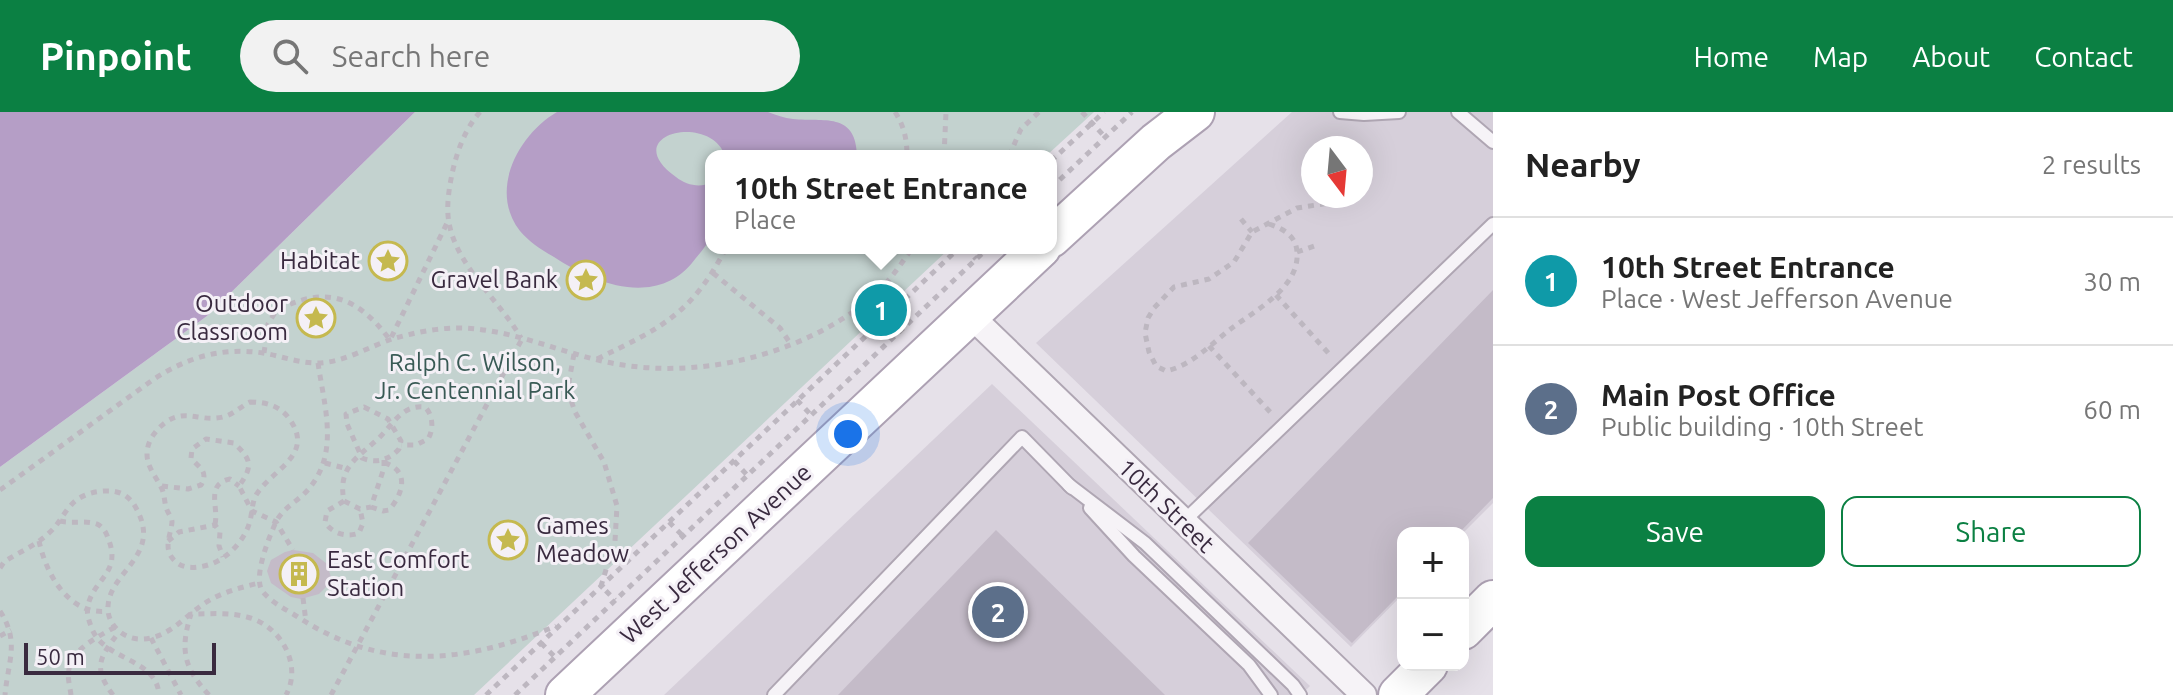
<!DOCTYPE html>
<html lang="en">
<head>
<meta charset="utf-8">
<style>
	:root { --surface:#fff; --page:#f2f2f2; --text:#222; --muted:#767676; --line:#e0e0e0; --accent:#0b8043 }
	body { margin:0; font-family:Ubuntu,sans-serif; background:var(--page); color:var(--text) }
	.controls { position:absolute; right:24px; bottom:24px; display:grid; overflow:hidden; border-radius:16px; box-shadow:0 8px 32px #0002 }
	.controls button { width:72px; height:72px; display:grid; place-items:center; padding:0; border:0; border-bottom:2px solid var(--line); background:var(--surface); color:var(--text); font:40px sans-serif }
	.compass { position:absolute; left:1301px; top:24px; width:72px; height:72px; border-radius:50%; background:var(--surface); box-shadow:0 8px 32px #0002; rotate:164deg }
	.scale { position:absolute; left:24px; bottom:20px; width:192px; box-sizing:border-box; padding-left:8px; border:4px solid #392a3f; border-top:0; font-size:22px; line-height:28px; white-space:nowrap; color:#392a3f; -webkit-text-stroke:6px #f4f0f6; paint-order:stroke }
	.you { position:absolute; left:848px; top:322px; width:28px; height:28px; margin:-20px; border:6px solid #fff; border-radius:50%; background:#1a73e8; box-shadow:0 0 0 12px #1a73e833 }
	.badge { display:grid; place-items:center; width:52px; height:52px; border-radius:50%; background:var(--accent); color:#fff; font-size:26px; font-weight:700 }
	.pin { position:absolute; translate:-50% -50%; border:4px solid #fff; box-shadow:0 2px 8px #0006 }
	.popup { position:absolute; left:705px; top:38px; width:352px; height:104px; box-sizing:border-box; display:grid; place-content:center; border-radius:16px; background:var(--surface); filter:drop-shadow(0 2px 6px #0005); font-size:26px; white-space:nowrap; color:var(--muted) }
	.popup b { font-size:30px; color:var(--text) }
	.popup::after { content:''; position:absolute; left:50%; top:100%; margin-left:-16px; border:16px solid transparent; border-top-color:var(--surface) }
	.list { margin:0; padding:0; list-style:none }
	h2 { display:flex; justify-content:space-between; align-items:center; height:104px; margin:0; padding:0 32px; font-size:34px }
	h2 small { font-size:26px; font-weight:400; color:var(--muted) }
	.list li { display:grid; grid-template-columns:52px 1fr auto; gap:24px; align-items:center; box-sizing:border-box; height:128px; padding:0 32px; border-top:2px solid var(--line) }
	.list b { display:block; font-size:30px; white-space:nowrap }
	.list p { margin:0; font-size:26px; white-space:nowrap; color:var(--muted) }
	.list em { font-size:26px; font-style:normal; color:var(--muted) }
	.actions { display:flex; gap:16px; padding:24px 32px }
	.actions a { flex:1; padding:18px 0; border:2px solid var(--accent); border-radius:16px; text-align:center; font-size:28px; color:var(--accent) }
	.actions .main { background:var(--accent); color:#fff }
	.icon { flex:none; width:44px; height:44px; fill:none; stroke:currentColor; stroke-width:2; stroke-linecap:round; stroke-linejoin:round }
	.map { position:relative; flex:none; width:1493px; height:583px; overflow:hidden }
	header { display:flex; align-items:center; gap:48px; box-sizing:border-box; height:112px; padding:0 40px; background:var(--accent); color:#fff }
	header strong { font-size:38px }
	nav { display:flex; gap:44px; margin-inline-start:auto; font-size:28px }
	.search { width:560px; height:72px; background:var(--page); display:flex; align-items:center; gap:20px; box-sizing:border-box; padding:0 28px; border-radius:44px; color:var(--muted); font-size:30px }
	main { display:flex }
	aside { flex:1; background:var(--surface) }
	.map>svg:first-child { display:block }
</style>
</head>
<body>
<header>
<strong>Pinpoint</strong>
<div class="search"><svg class="icon" aria-label="search" viewBox="0 0 24 24"><circle cx="10" cy="10" r="6"/><path d="M15 15l6 6"/></svg>Search here</div>
<nav><a>Home</a><a>Map</a><a>About</a><a>Contact</a></nav>
</header>
<main>
<div class="map">
<svg width="1493" height="583" viewBox="0 0 1493 583">
	<rect width="100%" height="100%" fill="#e6e1e9"/>
	<g fill="#d6cfda" fill-rule="evenodd">
		<path d="M1292,0H1493V391L1463,421H1403V482L1351,535L1036,231ZM1313,36H1361V84H1313Z"/>
		<polygon points="992,272 1310,574 1301,583 664,583"/>
	</g>
	<polygon fill="#c3d2cf" points="415,0 1094,0 1046,44 711,44 711,136 950,136 474,583 0,583 0,355 207,204"/>
	<g fill="#b59ec6">
		<polygon points="0,0 415,0 207,204 0,355"/>
		<path d="M557,0H768C776,3 784,6 793,7C824,10 855,0 857,42L725,44C711,0 616,22 676,65C686,73 699,76 711,71C711,85 715,115 710,126C706,135 698,143 692,151C655,195 595,172 554,145C542,138 529,130 520,119C488,78 519,22 557,0Z"/>
	</g>
	<g fill="#c4bbc8">
		<polygon points="1493,178 1493,386 1459,421 1403,421 1403,479 1352,531 1248,431"/>
		<polygon points="996,418 1165,583 838,583"/>
		<polygon points="293,438 313,441 327,452 331,465 329,472 319,482 301,487 291,485 271,471 267,459 271,448 285,440"/>
	</g>
	<g fill="none" stroke-linecap="round" stroke-linejoin="round">
		<g stroke="#afa6b3" stroke-width="16">
			<g id="service">
				<polyline points="1340,0 1364,2 1399,0"/>
				<polyline points="1458,0 1493,30"/>
				<polyline points="1069,373 1145,431 1293,573 1300,583"/>
				<polyline points="1090,396 1134,444 1249,553 1271,583"/>
				<polyline points="1183,410 1493,112"/>
				<polyline points="774,583 1022,325 1072,376"/>
			</g>
		</g>
		<g stroke="#afa6b3" stroke-width="28">
			<polyline id="minor" points="970,203 1364,583"/>
		</g>
		<g stroke="#ada1b3" stroke-width="42">
			<g id="primary">
				<polyline points="1051,126 1156,30 1195,0"/>
				<polyline points="1463,518 1493,488"/>
				<polyline points="565,583 1041,136"/>
				<polyline points="1398,583 1428,553"/>
			</g>
		</g>
		<g stroke="#bdb7c0" stroke-width="5" stroke-dasharray="6 6" stroke-linecap="butt">
			<path d="M480,0C465,17 457,39 452,62C449,77 446,95 449,111C457,155 500,189 521,226"/>
			<path d="M895,0C904,14 907,27 907,44"/>
			<polyline points="1082,0 1105,25"/>
			<polyline points="944,44 946,0"/>
			<polyline points="1009,44 1021,17 1039,0"/>
			<polyline points="1051,49 1104,0"/>
			<polyline points="1051,76 1132,0"/>
			<polyline points="1241,107 1252,120"/>
			<path d="M1269,112C1284,117 1296,124 1297,140C1300,175 1256,198 1232,216C1212,231 1191,254 1166,259L1156,254L1149,240L1145,221L1148,206L1154,196L1174,175L1209,167L1234,150L1252,120L1297,96L1329,91L1339,84"/>
			<polyline points="966,136 976,147"/>
			<polyline points="1297,140 1317,133"/>
			<polyline points="713,161 780,216 790,231"/>
			<polyline points="1276,183 1331,244"/>
			<polyline points="871,187 902,219"/>
			<polyline points="1209,234 1271,301"/>
			<path d="M264,241L268,212L276,199C326,172 358,185 390,228L448,109"/>
			<polyline points="574,242 569,269 570,285 575,300 604,350 617,394 615,429 601,474 615,488"/>
			<path d="M597,247C661,216 692,202 726,136"/>
			<path d="M318,251C324,293 339,338 311,374C301,388 284,394 276,410C269,425 252,467 263,480C272,491 287,498 298,505C383,561 466,551 556,514"/>
			<polyline points="797,288 812,304"/>
			<path d="M250,290C265,290 278,293 288,305C318,344 269,358 255,385C252,393 252,401 250,409C245,429 225,450 204,454C194,456 183,457 175,449C162,437 171,423 172,410C172,406 168,401 167,398C164,391 165,382 161,375C155,363 147,355 147,342C147,331 153,322 160,315C183,293 198,311 223,305C233,303 241,294 250,290Z"/>
			<path d="M364,295L388,307L401,329L399,337C389,348 376,352 362,346L347,312L346,302Z"/>
			<path d="M384,348V356L371,395L360,397L344,389C337,354 359,345 379,326C393,312 403,292 425,295C433,303 434,317 428,327L416,333H401"/>
			<polyline points="734,349 748,364"/>
			<polyline points="325,351 348,357"/>
			<path d="M162,374L188,377L201,373C209,359 199,356 191,346L192,337L206,327L234,331C252,348 253,354 239,374L252,399L276,410L293,438"/>
			<path d="M0,378L154,267C188,245 222,235 263,241C281,244 298,251 317,251C343,251 368,235 392,227C413,221 436,216 458,216C514,216 568,245 623,253C707,266 803,241 869,188C886,174 900,154 912,136"/>
			<path d="M344,389L327,399L325,410C331,421 347,426 359,421L363,411L360,397"/>
			<path d="M371,395L383,399L389,398C403,382 410,359 385,351"/>
			<path d="M60,409C72,412 86,408 97,412C103,415 106,420 108,426C122,461 95,465 88,493C86,501 89,509 92,517C105,549 157,546 159,583"/>
			<polyline points="669,410 683,424"/>
			<path d="M215,412C219,395 205,372 230,367L239,374"/>
			<path d="M39,429C46,462 69,504 108,499"/>
			<polyline points="168,429 179,420 215,413 220,420 219,434 223,445"/>
			<polyline points="295,445 302,480"/>
			<path d="M0,456L4,450C19,440 37,433 50,420C59,412 64,400 73,391C81,383 95,379 106,379C119,378 130,384 136,396C163,444 109,459 108,495C107,512 122,526 139,527C166,528 182,507 202,493C219,481 239,476 259,471"/>
			<polyline points="303,486 306,510"/>
			<path d="M0,499C20,530 8,549 5,583"/>
			<polyline points="0,524 11,518"/>
			<polyline points="151,526 181,583"/>
			<polyline points="541,531 555,545"/>
			<path d="M71,583C70,575 67,565 69,557C73,536 98,525 115,515"/>
			<path d="M113,583C92,555 100,545 119,520"/>
			<path d="M209,583C183,555 180,537 191,502C210,502 229,500 247,505C280,513 303,552 286,583"/>
			<polyline points="331,583 522,227"/>
			<polyline points="486,583 959,136"/>
			<polyline points="515,583 988,136"/>
		</g>
		<use href="#service" stroke="#f6f3f7" stroke-width="12"/>
		<use href="#minor" stroke="#f6f3f7" stroke-width="24"/>
		<use href="#primary" stroke="#fff" stroke-width="38"/>
	</g>
	<defs>
		<g id="sight-ring" transform="scale(2)"><circle r="9.5" fill="#f4f0f6" stroke="#c5b94f" stroke-width="1.5"/><path d="M0-6L1.8-2.2L6-1.7L2.9 1.2L3.7 5.4L0 3.3L-3.7 5.4L-2.9 1.2L-6-1.7L-1.8-2.2Z" fill="#c5b94f"/></g>
		<g id="building-ring" transform="scale(2)"><circle r="9.5" fill="#f4f0f6" stroke="#c5b94f" stroke-width="1.5"/><path d="M-4-6H4V6H1V3H-1V6H-4ZM-2.5-4.3h1.7v1.8h-1.7ZM.8-4.3h1.7v1.8H.8ZM-2.5-1h1.7V.8h-1.7ZM.8-1h1.7V.8H.8Z" fill="#c5b94f"/></g>
	</defs>
	<g fill-rule="evenodd">
		<use href="#sight-ring" x="388" y="149"/>
		<use href="#sight-ring" x="586" y="168"/>
		<use href="#sight-ring" x="316" y="206"/>
		<use href="#sight-ring" x="508" y="428"/>
		<use href="#building-ring" x="299" y="462"/>
	</g>
	<g text-anchor="middle" stroke-width="6" stroke-linejoin="round" paint-order="stroke">
		<g font-size="24" fill="#392a3f" stroke="#f4f0f6" text-anchor="end">
			<text x="360" y="157">Habitat</text>
			<text x="558" y="176">Gravel Bank</text>
			<text x="288" y="200">Outdoor<tspan x="288" dy="28">Classroom</tspan></text>
			<text x="536" y="422" text-anchor="start">Games<tspan x="536" dy="28">Meadow</tspan></text>
			<text x="327" y="456" text-anchor="start">East Comfort<tspan x="327" dy="28">Station</tspan></text>
		</g>
		<g font-size="24" fill="#395a55" stroke="#f4f0f6">
			<text x="475" y="259">Ralph C. Wilson,<tspan x="475" dy="28">Jr. Centennial Park</tspan></text>
		</g>
		<g font-size="24" fill="#392a3f" stroke="#f4f0f6">
			<text transform="translate(1166 394) rotate(44)" y="8">10th Street</text>
			<text transform="translate(716 442) rotate(-43)" y="8">West Jefferson Avenue</text>
		</g>
	</g>
</svg>
<div class="controls">
<button>+</button>
<button>−</button>
</div>
<svg class="compass" viewBox="-18 -18 36 36"><path d="M0-13l5 13h-10z" fill="#e53935"/><path d="M0 13l5-13h-10z" fill="#767676"/></svg>
<div class="scale">50 m</div>
<div class="you"></div>
<div class="pin badge" style="left:881px;top:198px;background:#0f9aa8">1</div>
<div class="popup"><b>10th Street Entrance</b>Place</div>
<div class="pin badge" style="left:998px;top:500px;background:#5c6f8a">2</div>
</div>
<aside>
<h2>Nearby<small>2 results</small></h2>
<ul class="list">
<li><span class="badge" style="background:#0f9aa8">1</span><div><b>10th Street Entrance</b><p>Place · West Jefferson Avenue</p></div><em>30 m</em></li>
<li><span class="badge" style="background:#5c6f8a">2</span><div><b>Main Post Office</b><p>Public building · 10th Street</p></div><em>60 m</em></li>
</ul>
<div class="actions"><a class="main">Save</a><a>Share</a></div>
</aside>
</main>
</body>
</html>
